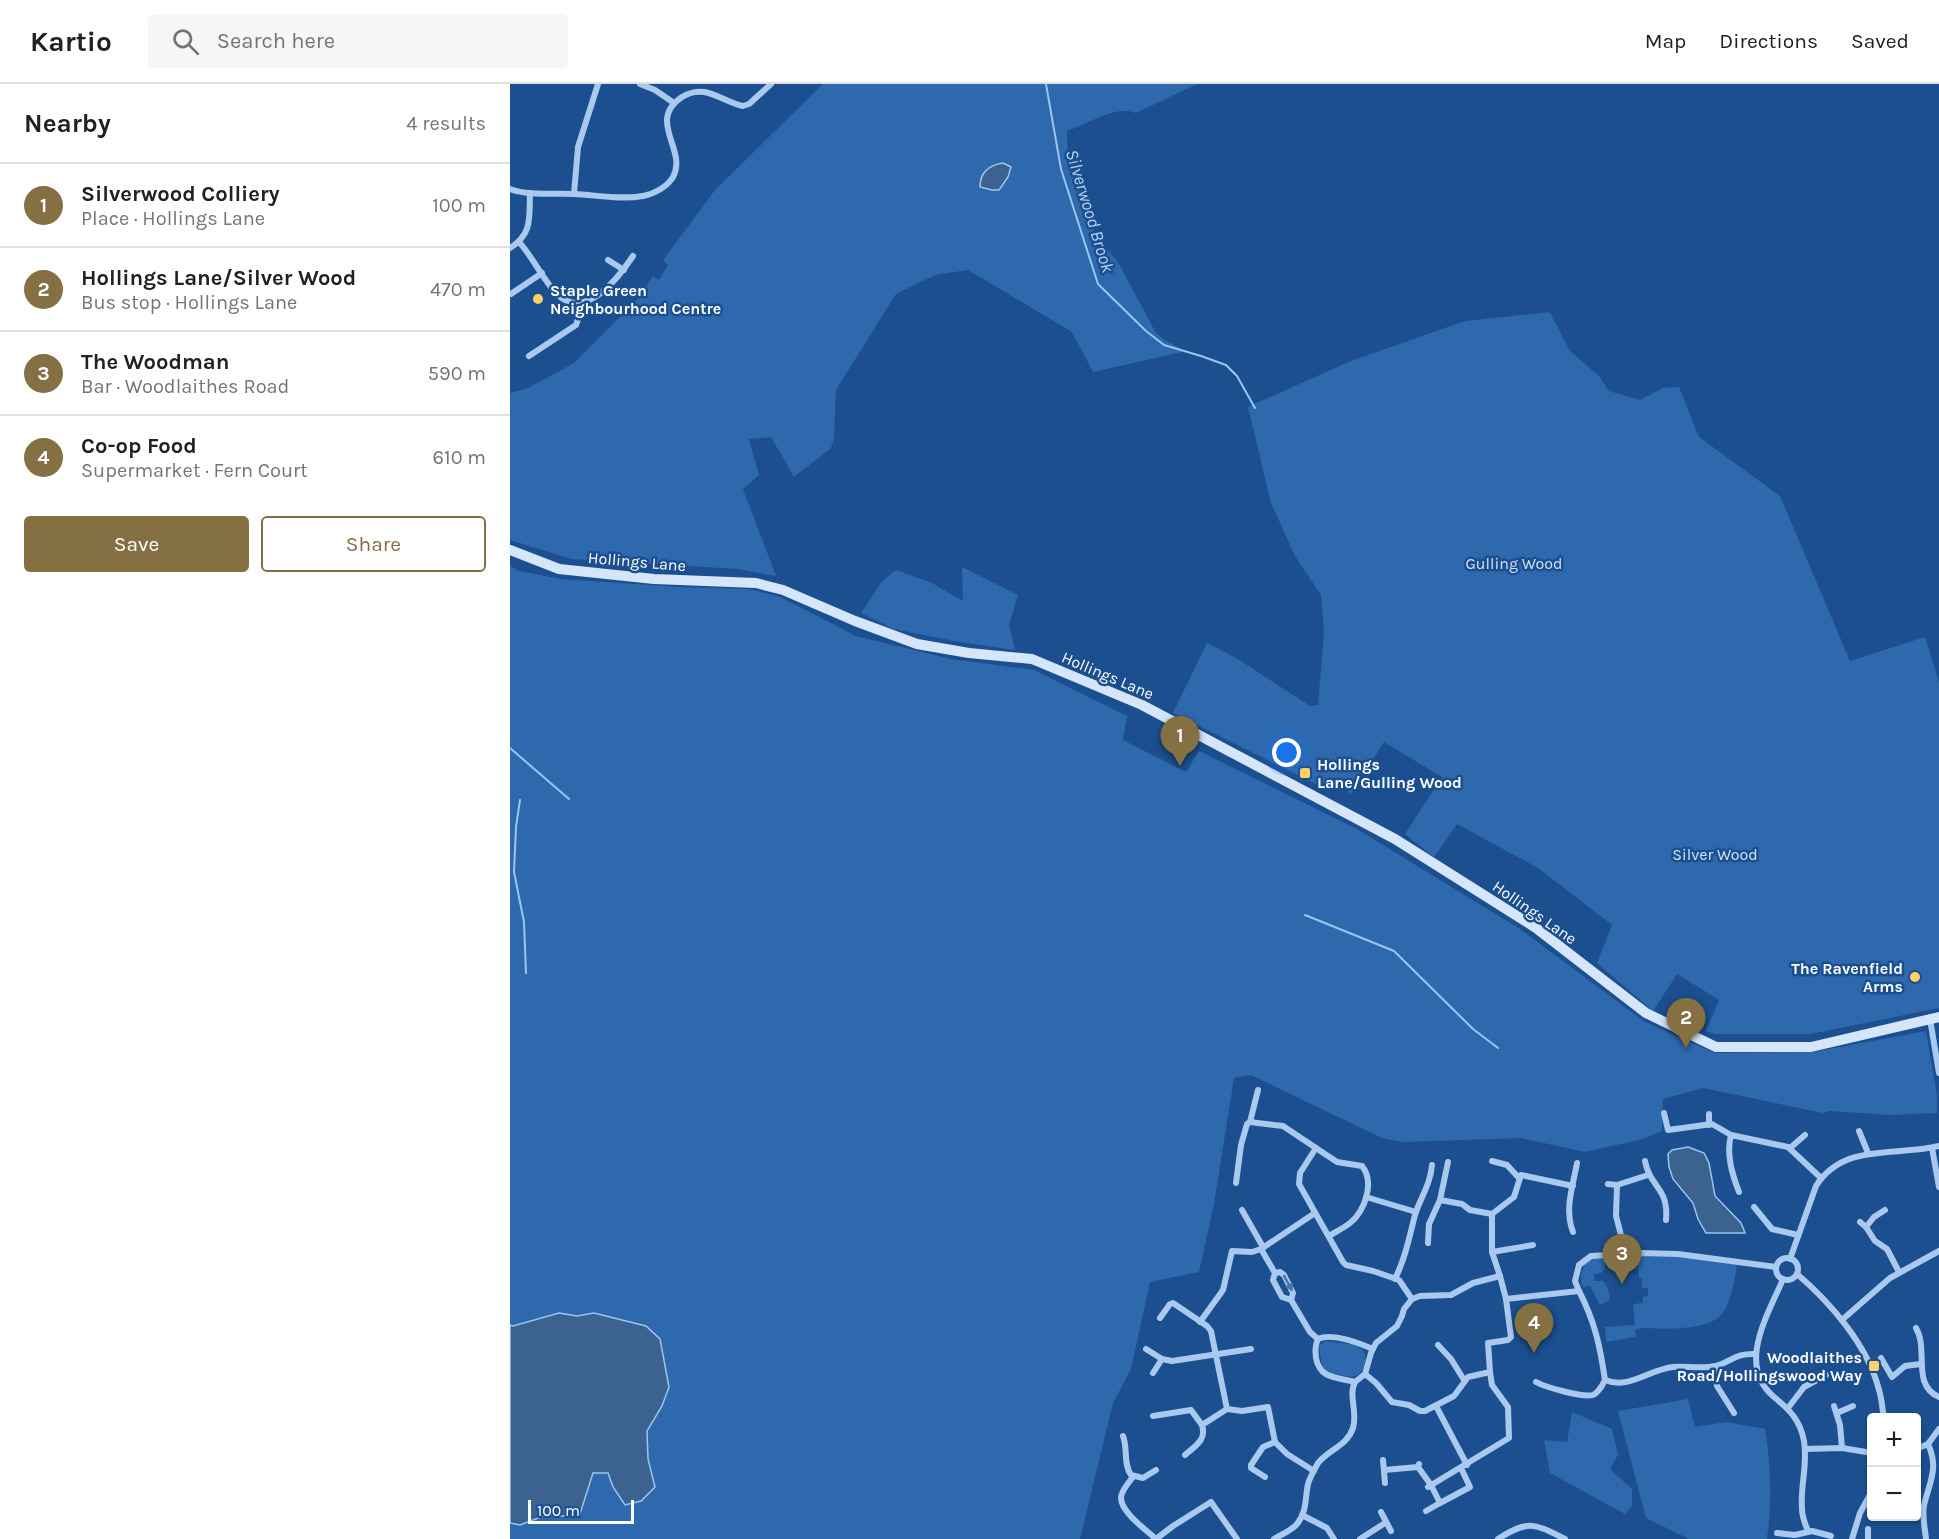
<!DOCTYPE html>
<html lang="en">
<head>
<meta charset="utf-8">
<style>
	:root { --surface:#fff; --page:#f6f6f6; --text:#202124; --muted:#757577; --line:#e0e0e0; --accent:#847042 }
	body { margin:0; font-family:Karla,sans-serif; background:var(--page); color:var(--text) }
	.controls { position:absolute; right:18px; bottom:18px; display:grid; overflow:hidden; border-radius:6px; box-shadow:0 2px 4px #0004 }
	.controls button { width:54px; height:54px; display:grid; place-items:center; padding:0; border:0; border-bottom:2px solid var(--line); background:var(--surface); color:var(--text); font:30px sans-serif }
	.scale { position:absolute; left:18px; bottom:15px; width:106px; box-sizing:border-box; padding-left:6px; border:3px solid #fff; border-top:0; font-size:16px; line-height:21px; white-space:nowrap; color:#fff; -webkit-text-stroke:4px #1b4f8f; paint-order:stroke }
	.you { position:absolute; left:777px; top:669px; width:21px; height:21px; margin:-15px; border:4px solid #fff; border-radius:50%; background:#1a73e8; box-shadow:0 0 0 9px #1a73e833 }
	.badge { display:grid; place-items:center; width:39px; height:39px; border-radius:50%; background:var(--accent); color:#fff; font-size:20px; font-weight:700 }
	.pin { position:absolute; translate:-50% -50px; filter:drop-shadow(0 2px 3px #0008) }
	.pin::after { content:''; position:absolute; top:32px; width:21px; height:18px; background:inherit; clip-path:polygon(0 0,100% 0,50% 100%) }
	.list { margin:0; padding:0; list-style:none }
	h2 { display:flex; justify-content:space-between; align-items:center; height:78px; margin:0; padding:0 24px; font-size:26px }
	h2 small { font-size:20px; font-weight:400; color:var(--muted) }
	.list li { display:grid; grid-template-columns:39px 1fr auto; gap:18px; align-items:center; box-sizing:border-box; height:84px; padding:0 24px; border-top:2px solid var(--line) }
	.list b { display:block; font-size:22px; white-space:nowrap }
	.list p { margin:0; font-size:20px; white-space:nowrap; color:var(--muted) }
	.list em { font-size:20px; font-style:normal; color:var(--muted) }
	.actions { display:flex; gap:12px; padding:18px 24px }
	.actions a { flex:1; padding:14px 0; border:2px solid var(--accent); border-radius:6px; text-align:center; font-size:21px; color:var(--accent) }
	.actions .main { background:var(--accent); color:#fff }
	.icon { flex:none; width:33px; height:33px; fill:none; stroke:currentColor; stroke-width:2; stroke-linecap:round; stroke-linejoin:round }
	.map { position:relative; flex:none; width:1429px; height:1455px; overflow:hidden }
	header { display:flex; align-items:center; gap:36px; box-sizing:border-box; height:84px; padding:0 30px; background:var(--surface); border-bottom:2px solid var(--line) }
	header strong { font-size:28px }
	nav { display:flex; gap:33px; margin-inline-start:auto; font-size:21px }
	.search { width:420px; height:54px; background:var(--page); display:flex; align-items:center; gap:15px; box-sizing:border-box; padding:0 21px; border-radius:6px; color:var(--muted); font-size:22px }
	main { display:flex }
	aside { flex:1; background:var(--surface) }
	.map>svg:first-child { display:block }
</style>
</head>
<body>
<header>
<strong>Kartio</strong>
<div class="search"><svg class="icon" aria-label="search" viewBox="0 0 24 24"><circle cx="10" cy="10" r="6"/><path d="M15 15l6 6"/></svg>Search here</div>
<nav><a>Map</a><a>Directions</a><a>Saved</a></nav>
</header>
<main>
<aside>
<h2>Nearby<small>4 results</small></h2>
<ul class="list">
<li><span class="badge">1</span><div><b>Silverwood Colliery</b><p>Place · Hollings Lane</p></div><em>100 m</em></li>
<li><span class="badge">2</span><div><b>Hollings Lane/Silver Wood</b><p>Bus stop · Hollings Lane</p></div><em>470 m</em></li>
<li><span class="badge">3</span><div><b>The Woodman</b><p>Bar · Woodlaithes Road</p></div><em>590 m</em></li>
<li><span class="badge">4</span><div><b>Co-op Food</b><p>Supermarket · Fern Court</p></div><em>610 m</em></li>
</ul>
<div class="actions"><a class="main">Save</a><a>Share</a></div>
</aside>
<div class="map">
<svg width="1429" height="1455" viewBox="0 0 1429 1455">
	<rect width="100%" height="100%" fill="#1b4f8f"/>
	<g fill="#2e69ad">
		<path d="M313,0H687L626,29C604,21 579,40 557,47L558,76L578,122L579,136L586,151L609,180L646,249L656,257L670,264L672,268L583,288L562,248L458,186L425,191L386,210L326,306L324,354L321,364L284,393L261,353L239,355L249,391L233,405L266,492L227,485L61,475L0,456V309L18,304L64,279L130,213L143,192L149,196L158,181L153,176L205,106Z"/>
		<polygon points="1040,228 1060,267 1089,292 1099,307 1130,316 1153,304 1169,303 1189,353 1270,412 1340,577 1415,553 1429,598 1429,924 1301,950 1205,950 1196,947 1209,916 1167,890 1143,927 1087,879 1102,841 1028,784 947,740 924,773 895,750 932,693 874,658 841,710 833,701 820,699 814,704 663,629 697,559 726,574 800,622 808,621 814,548 811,511 785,472 761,419 738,323 841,277 955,237"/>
		<polygon points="0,482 9,487 52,495 169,503 239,505 270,513 346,552 441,575 524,586 617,632 613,656 676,688 689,667 847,745 1010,845 1135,938 1205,969 1303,968 1416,947 1427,1012 1427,1029 1380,1031 1320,1027 1313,1029 1193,1004 1153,1015 1152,1047 1133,1055 1075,1068 1011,1054 893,1058 872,1054 741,991 724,994 704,1120 689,1188 640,1198 621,1285 603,1319 570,1455 0,1455 0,1439 10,1441 36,1431 69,1433 83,1389 98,1388 103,1403 145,1403 138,1375 137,1347 152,1322 108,1236 84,1229 67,1232 49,1229 3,1242 0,1241"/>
		<polygon points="452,483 508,511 499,541 505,566 449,558 384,545 351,529 372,497 386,486 422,499 453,517"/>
		<path d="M1131,1169L1228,1178C1224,1194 1222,1220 1210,1232C1195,1247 1152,1245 1131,1244L1125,1246L1126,1253L1096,1258L1095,1243L1125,1241L1123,1220L1133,1219V1213L1138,1212V1204H1132V1194H1129L1128,1179H1119V1185H1112V1179L1100,1180L1101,1170Z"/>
		<path d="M1081,1172H1094L1095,1184L1091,1189L1084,1190V1197H1093L1098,1204L1100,1216L1090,1221L1080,1202L1073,1203C1068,1190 1073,1182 1081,1172Z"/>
		<path d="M815,1257C834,1260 870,1258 850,1290L842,1293L817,1289L812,1283L809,1262Z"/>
		<path d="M1178,1315L1185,1343L1216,1338L1255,1345C1261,1383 1262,1417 1257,1455H1179L1136,1434L1108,1327Z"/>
		<polygon points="1062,1328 1102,1345 1108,1371 1100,1385 1122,1405 1122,1422 1115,1430 1040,1389 1034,1356 1057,1358"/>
	</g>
	<g fill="#3c6290" stroke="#9cc4f0" stroke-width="1.5">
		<path d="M493,79L501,83L498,93L489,106H482L470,103C470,88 480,81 493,79Z"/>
		<polygon points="1178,1063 1194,1069 1199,1079 1205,1112 1231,1139 1235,1149 1196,1149 1188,1135 1183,1119 1163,1095 1159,1083 1158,1070 1162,1066"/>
		<polygon points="49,1229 67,1232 84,1229 136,1242 150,1255 159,1303 152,1322 137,1347 138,1375 145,1403 131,1417 115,1421 103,1403 98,1389 83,1389 69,1433 36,1431 10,1441 0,1439 0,1241 3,1242"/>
	</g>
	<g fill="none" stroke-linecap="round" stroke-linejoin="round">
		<g stroke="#9cc4f0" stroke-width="2">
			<polyline points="536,0 551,85 588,200 636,247 654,261 691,272 716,281 727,292 745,324"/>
			<polyline points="0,664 59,715"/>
			<polyline points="10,716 6,743 4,788 14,838 16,889"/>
			<polyline points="795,831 884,867 963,945 988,964"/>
		</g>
		<g stroke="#a9c9ee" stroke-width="6">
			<polyline points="130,0 145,6 164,19"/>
			<path d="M0,105C20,112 43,109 64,110C86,111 111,116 133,112C144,110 157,103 163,93C178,66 136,37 172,13C178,9 187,7 194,8C207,10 219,19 233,22L239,20L261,0"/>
			<polyline points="64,110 68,63 88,0"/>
			<path d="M9,158C23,173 34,198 48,211C76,237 109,193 123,172"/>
			<path d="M0,164C23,150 19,133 20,109"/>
			<polyline points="98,176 114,186"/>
			<polyline points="1,210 32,189"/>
			<polyline points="19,272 66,241 69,232 68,219"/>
			<polyline points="1420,935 1429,989"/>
			<polyline points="1154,1029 1158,1046 1202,1040 1221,1051 1278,1063 1311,1094"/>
			<polyline points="740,1038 748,1006"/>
			<polyline points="1199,1041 1199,1030"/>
			<polyline points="1349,1047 1358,1069"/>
			<path d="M1221,1051C1216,1070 1222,1090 1229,1108"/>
			<polyline points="806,1064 790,1089 789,1100 833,1178 836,1181 863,1187 889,1196 902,1215"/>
			<polyline points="1280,1064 1295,1051"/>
			<polyline points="1422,1064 1429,1103"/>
			<polyline points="982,1077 997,1081 1009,1094"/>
			<path d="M1135,1077C1140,1104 1159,1103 1156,1136"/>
			<path d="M726,1099L731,1061L737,1040L740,1038L773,1042L827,1078L852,1082C865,1098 855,1127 840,1139C834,1144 825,1148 819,1152"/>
			<polyline points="1098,1100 1107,1101 1138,1091"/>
			<polyline points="1107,1101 1106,1132 1111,1151 1112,1169"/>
			<polyline points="856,1113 906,1128"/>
			<polyline points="930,1116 938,1078"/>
			<polyline points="1244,1123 1262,1145 1288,1151"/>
			<polyline points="732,1126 753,1163"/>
			<polyline points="1350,1138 1356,1143 1365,1157 1377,1165 1389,1188"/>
			<polyline points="1356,1143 1364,1133 1375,1126"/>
			<path d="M1063,1148C1054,1125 1063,1102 1067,1079"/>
			<polyline points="918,1159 919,1140 930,1116 952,1120 960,1126 982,1130"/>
			<polyline points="751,1165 765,1189 763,1196 772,1213 781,1216 800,1248 808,1255"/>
			<polyline points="982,1168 1023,1161"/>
			<circle cx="1277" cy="1185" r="11"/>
			<path d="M1280,1175L1306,1102C1334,1058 1386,1073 1429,1062"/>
			<polyline points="765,1189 770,1188 774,1191 783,1209 781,1216"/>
			<path d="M1287,1190C1321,1219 1358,1262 1369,1306C1372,1315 1372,1324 1374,1334"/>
			<polyline points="990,1192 982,1168 982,1130 1004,1113 1011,1091 1063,1102"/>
			<path d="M885,1195C896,1172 899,1154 905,1131C911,1112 920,1102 922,1081"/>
			<path d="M1273,1195C1258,1231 1226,1281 1264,1313C1280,1326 1290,1336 1294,1357C1298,1381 1290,1402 1292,1425C1292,1433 1295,1440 1298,1447"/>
			<polyline points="1069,1207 1065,1197 1069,1181 1081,1172 1131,1169 1168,1170 1266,1183"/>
			<path d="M996,1215L1069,1207C1085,1238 1090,1262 1095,1296"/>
			<polyline points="650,1234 660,1220 663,1219 697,1242 701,1247 717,1325 732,1327 758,1323 765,1358 777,1370 804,1387"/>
			<polyline points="1333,1235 1380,1194 1429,1167"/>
			<polyline points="690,1238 713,1206 722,1167 742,1168 751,1165 805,1129"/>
			<path d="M1406,1244C1419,1266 1401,1301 1429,1313"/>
			<polyline points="928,1261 941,1275 954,1296"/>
			<polyline points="636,1265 652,1275 662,1277 741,1265"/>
			<polyline points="1371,1274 1382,1293 1395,1282 1411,1280"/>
			<polyline points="1205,1282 1207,1302 1224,1329"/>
			<polyline points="643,1289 652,1275"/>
			<path d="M855,1290L866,1299L882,1318L899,1321L910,1327H915L944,1312L958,1293L980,1288L978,1259L998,1256L1001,1253L996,1215L990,1192L963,1199L941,1211L910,1212L902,1215L894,1225L892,1232L887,1242L866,1259L861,1269L855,1290L845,1298C828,1293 810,1296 806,1274C805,1267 805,1261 808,1255C822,1248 849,1259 863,1265"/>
			<path d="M1095,1296C1119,1306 1140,1285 1163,1283C1177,1282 1192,1285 1206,1282C1223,1277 1225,1269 1246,1270"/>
			<path d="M1026,1298C1035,1303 1073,1314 1083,1311C1089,1308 1092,1302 1095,1296"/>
			<polyline points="926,1322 957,1381"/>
			<polyline points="1324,1322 1330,1341 1332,1364"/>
			<polyline points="1278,1324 1294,1303 1316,1291"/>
			<polyline points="1327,1329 1343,1322"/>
			<polyline points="643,1332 681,1326 692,1341"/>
			<path d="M613,1352C618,1364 613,1380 621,1391L633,1394L646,1386"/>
			<polyline points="1295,1365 1332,1364 1362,1369"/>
			<polyline points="1406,1365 1418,1360 1429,1345"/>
			<path d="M675,1371C685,1362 697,1356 692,1341L717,1325"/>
			<polyline points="873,1376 875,1399"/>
			<polyline points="909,1380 908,1383 921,1401 930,1419 960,1403 951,1384"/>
			<polyline points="874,1386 908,1383"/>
			<path d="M623,1393C619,1398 611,1407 611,1414C611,1428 636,1446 646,1455"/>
			<polyline points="755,1393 741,1384 741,1381 753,1363 765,1358"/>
			<polyline points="918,1403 999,1354 998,1323 982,1301 980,1288"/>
			<polyline points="916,1427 930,1419"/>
			<polyline points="871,1428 881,1447"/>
			<polyline points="792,1431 817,1444 824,1455"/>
			<polyline points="1267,1449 1285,1451 1302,1447 1321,1452"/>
			<polyline points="646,1455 663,1442 701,1418 727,1455"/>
			<path d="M764,1455C772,1450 781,1447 787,1440C797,1428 795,1414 798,1400C800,1393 804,1386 808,1379C819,1365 837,1362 843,1344C848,1329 838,1311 845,1298"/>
			<polyline points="850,1455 875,1439"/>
			<path d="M988,1455C1018,1435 1025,1440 1055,1455"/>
			<polyline points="1342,1455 1350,1429 1362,1407"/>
			<polyline points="1358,1455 1358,1445"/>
			<path d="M1416,1455C1415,1445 1412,1432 1414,1421C1420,1397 1429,1384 1418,1360"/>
		</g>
		<polyline stroke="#d6e6fa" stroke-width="10" points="0,466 49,485 144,495 246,499 273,506 345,537 407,560 459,569 522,575 632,621 885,755 1026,844 1136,929 1206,963 1301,963 1429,933"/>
	</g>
	<defs><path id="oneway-solid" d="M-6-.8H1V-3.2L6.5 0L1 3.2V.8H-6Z" transform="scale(1.5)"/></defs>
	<use fill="#4674ac" href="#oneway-solid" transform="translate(778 1199) rotate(61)"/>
	<g fill="#ffd166" stroke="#1b4f8f" stroke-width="2">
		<circle cx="28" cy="215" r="6"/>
		<rect x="789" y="683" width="12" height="12" rx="3"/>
		<circle cx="1405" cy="893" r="6"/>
		<rect x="1358" y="1276" width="12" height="12" rx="3"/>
	</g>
	<g text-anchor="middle" stroke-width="5" stroke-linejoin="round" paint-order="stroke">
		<g font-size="16" font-weight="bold" fill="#fff" stroke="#1b4f8f" text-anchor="start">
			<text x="40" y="212">Staple Green<tspan x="40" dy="18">Neighbourhood Centre</tspan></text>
			<text x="807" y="686">Hollings<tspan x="807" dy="18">Lane/Gulling Wood</tspan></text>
			<text x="1393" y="890" text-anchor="end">The Ravenfield<tspan x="1393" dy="18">Arms</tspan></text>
			<text x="1352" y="1279" text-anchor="end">Woodlaithes<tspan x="1352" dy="18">Road/Hollingswood Way</tspan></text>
		</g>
		<g font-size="16" fill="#fff" stroke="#1b4f8f">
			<text transform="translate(127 477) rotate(5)" y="6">Hollings Lane</text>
			<text transform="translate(598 591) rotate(23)" y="6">Hollings Lane</text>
			<text transform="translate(1025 828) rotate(35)" y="6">Hollings Lane</text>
		</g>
		<g font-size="16" fill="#cfe3fa" stroke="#1b4f8f">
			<text x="1004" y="485">Gulling Wood</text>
			<text x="1205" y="776">Silver Wood</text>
		</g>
		<g font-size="18" font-style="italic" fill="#b5d3f5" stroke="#1b4f8f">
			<text transform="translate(580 127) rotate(73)" y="6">Silverwood Brook</text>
		</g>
	</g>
</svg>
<div class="controls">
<button>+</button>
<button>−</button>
</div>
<div class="scale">100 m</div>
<div class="you"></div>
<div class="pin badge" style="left:670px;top:682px">1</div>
<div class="pin badge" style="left:1176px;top:964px">2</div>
<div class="pin badge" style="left:1112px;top:1200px">3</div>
<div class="pin badge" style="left:1024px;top:1269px">4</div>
</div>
</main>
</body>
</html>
